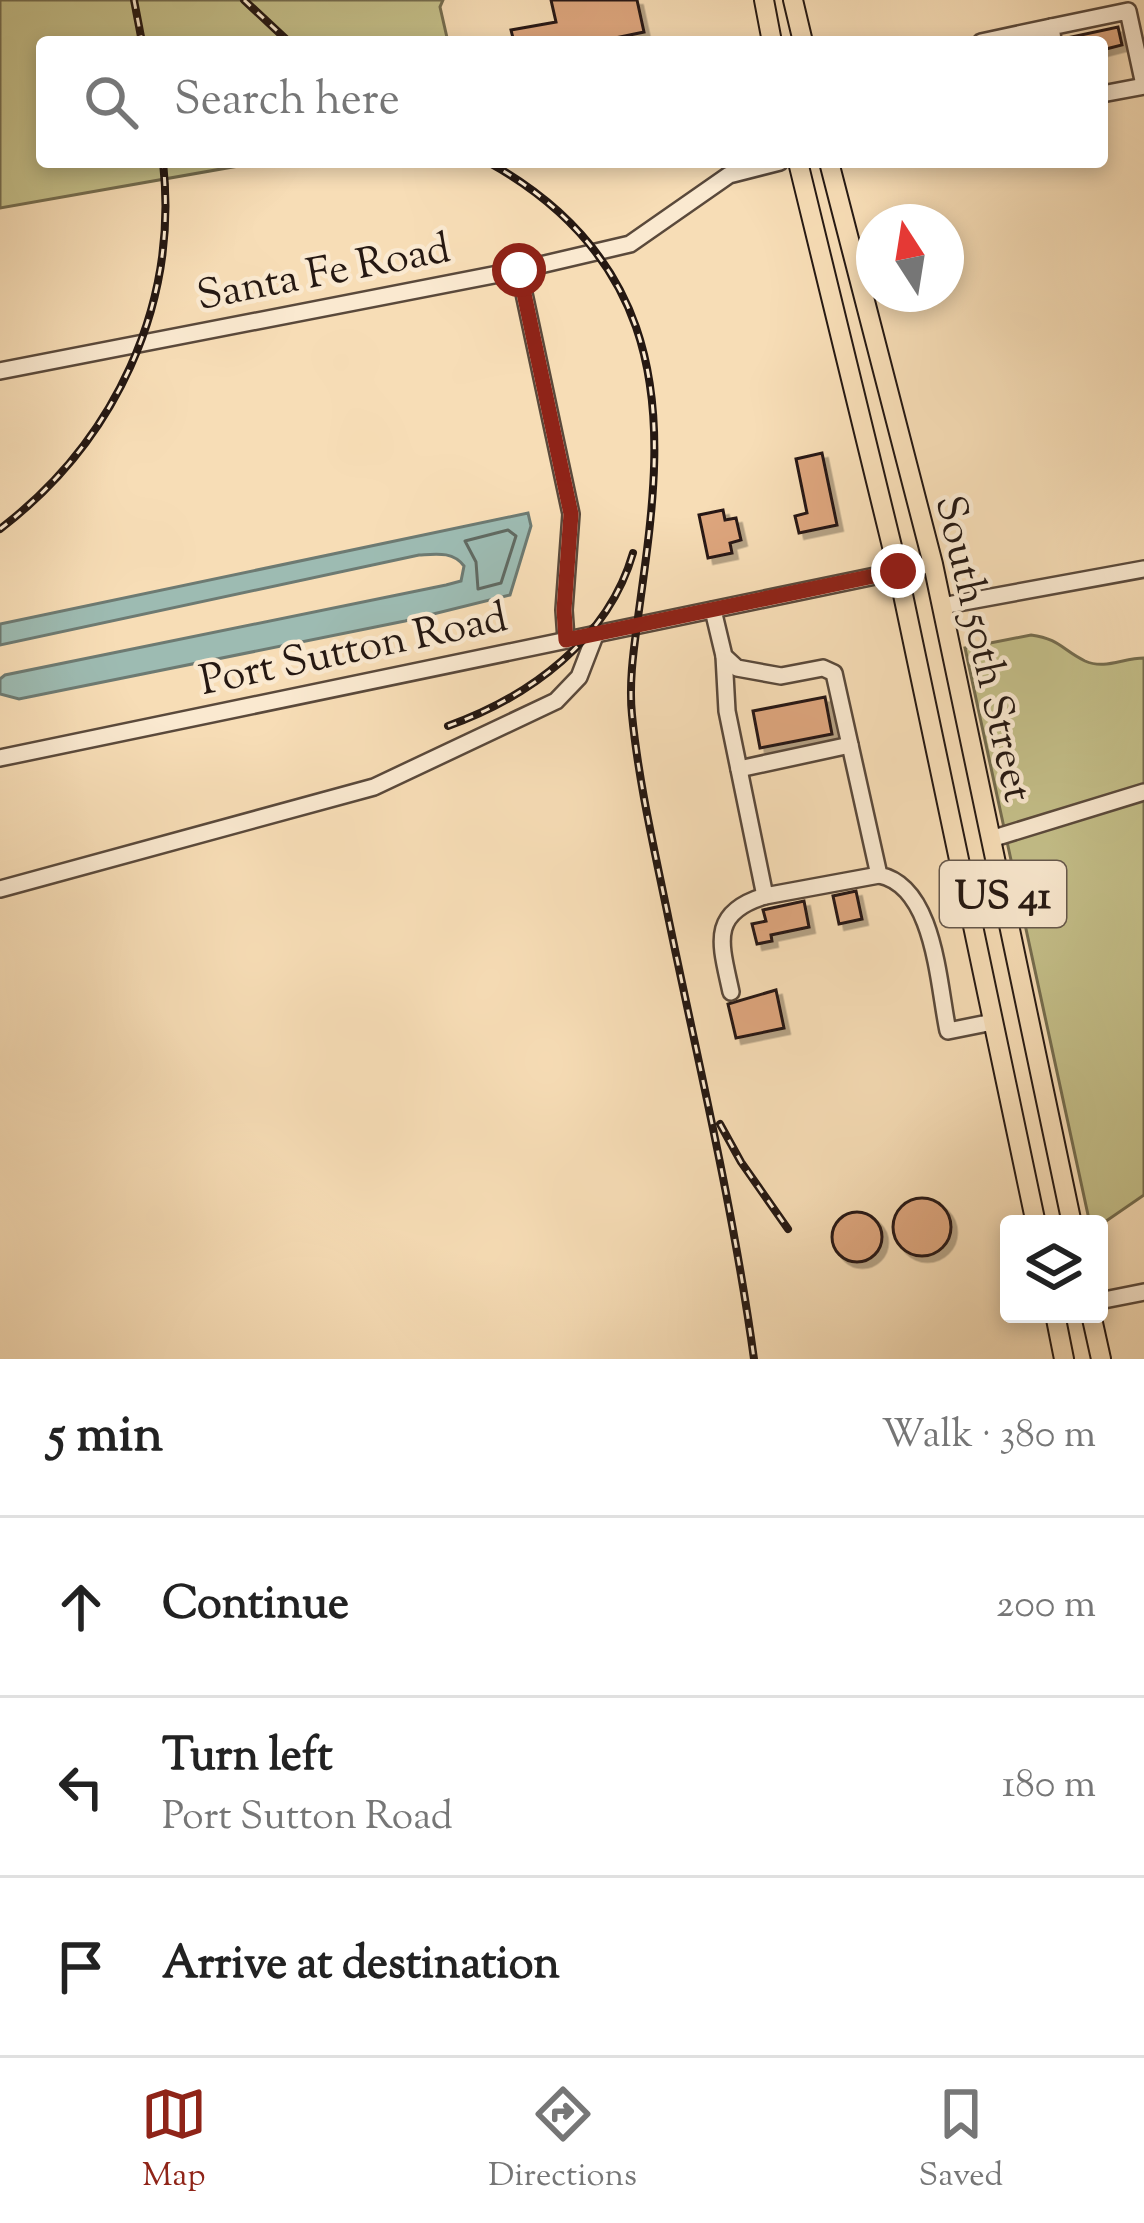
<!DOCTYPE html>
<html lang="en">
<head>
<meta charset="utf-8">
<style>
	:root { --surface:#fff; --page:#f6f6f6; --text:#222; --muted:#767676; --line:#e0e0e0; --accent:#8f2418 }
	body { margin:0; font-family:"Sorts Mill Goudy",serif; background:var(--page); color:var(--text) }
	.controls { position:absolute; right:36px; bottom:36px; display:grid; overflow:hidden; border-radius:12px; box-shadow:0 6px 18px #0003 }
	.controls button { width:108px; height:108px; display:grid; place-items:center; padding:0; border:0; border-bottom:3px solid var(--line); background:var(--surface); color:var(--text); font:60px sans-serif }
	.compass { position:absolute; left:856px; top:204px; width:108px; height:108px; border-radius:50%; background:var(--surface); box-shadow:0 6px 18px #0003; rotate:348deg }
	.stop { position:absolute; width:36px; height:36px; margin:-27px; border:9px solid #8f2418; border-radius:50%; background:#fff }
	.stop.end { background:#8f2418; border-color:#fff; box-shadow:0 3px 12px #0008 }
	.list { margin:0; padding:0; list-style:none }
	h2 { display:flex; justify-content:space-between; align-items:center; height:156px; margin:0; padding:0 48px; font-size:51px }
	h2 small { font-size:39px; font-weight:400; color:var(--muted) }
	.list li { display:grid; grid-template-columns:78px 1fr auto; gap:36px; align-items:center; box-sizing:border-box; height:180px; padding:0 48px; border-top:3px solid var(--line) }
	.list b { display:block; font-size:45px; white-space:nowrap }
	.list p { margin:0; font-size:39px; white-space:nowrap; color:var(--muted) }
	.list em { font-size:39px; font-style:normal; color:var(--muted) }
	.icon { flex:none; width:66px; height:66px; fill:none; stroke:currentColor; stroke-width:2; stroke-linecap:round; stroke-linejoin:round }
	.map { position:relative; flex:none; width:1144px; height:1359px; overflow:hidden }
	.search { position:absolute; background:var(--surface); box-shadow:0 6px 18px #0003; left:36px; right:36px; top:36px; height:132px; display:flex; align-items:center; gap:30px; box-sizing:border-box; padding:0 42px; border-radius:12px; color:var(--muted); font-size:45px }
	.sheet { height:696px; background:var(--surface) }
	nav { display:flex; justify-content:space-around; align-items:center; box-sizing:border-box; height:168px; border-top:3px solid var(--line); background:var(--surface); font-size:33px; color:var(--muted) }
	nav a { display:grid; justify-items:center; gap:6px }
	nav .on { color:var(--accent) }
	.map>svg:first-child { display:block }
</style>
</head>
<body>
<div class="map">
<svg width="1144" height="1359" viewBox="0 0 1144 1359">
	<defs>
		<filter id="shadow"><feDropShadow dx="5.5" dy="5.5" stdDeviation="0" flood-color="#0004"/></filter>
	</defs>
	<rect width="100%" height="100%" fill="#f7ddb6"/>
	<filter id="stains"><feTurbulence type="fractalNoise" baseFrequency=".00167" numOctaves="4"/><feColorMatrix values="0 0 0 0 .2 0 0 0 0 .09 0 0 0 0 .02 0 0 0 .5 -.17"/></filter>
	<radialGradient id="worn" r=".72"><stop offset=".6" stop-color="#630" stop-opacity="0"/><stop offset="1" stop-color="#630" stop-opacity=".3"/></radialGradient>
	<g fill="#c4bf89" stroke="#746c4e" stroke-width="3">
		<polygon points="0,0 443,0 440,7 448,42 42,42 42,162 261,162 0,208"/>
		<path d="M1031,635C1060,639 1062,650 1085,661C1105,670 1123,658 1144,658V1195L1099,1226L1090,1224L965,648Z"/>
	</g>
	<path fill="#9dbbb2" stroke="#6d7a72" stroke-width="3" d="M528,513L531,526L510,595L405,621L19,699L0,694V679L5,675L446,585L461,581L464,566C453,551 436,554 419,555L0,645V624Z"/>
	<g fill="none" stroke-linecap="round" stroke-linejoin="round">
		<polygon stroke="#616a62" stroke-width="3" points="508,530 516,536 501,583 478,589 476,562 465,541"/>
	</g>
	<g fill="#dea67e" stroke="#251812" stroke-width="3" filter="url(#shadow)">
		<polygon points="551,0 637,0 644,32 596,42 514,42 511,30 556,22"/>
		<polygon points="1118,27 1122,45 1102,50 1102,42 1067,42 1067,38"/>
		<polygon points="822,453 837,525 799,533 795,516 807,513 796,459"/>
		<polygon points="723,510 725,520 736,518 741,540 730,543 732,553 708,558 699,515"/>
		<polygon points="825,697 832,734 760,748 753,711"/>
		<polygon points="856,891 862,919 839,924 833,896"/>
		<polygon points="804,901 809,927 771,935 772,941 757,944 752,924 766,921 763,910"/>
		<polygon points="776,990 784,1028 736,1038 728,1004"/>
		<circle cx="922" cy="1227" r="29"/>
		<circle cx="857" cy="1237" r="25"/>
	</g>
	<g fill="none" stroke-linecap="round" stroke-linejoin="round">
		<g stroke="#5a493b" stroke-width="20">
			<g id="minor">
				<polyline points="1053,40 1051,27 1128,11 1144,85"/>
				<polyline points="981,42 1051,27"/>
				<polyline points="1102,94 1144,86"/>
				<polyline points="519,270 571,514 564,610 566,639"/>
				<polyline points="0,371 519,270 630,244 729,175 780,162"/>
				<polyline points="942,606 1144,569"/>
				<path d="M713,610L724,656L737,668L781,676L823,668L834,673L879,875C935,886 938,984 948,1031L993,1022"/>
				<polyline points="724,656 727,711 765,896 879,875"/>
				<polyline points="0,758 933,564"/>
				<polyline points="739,769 850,745"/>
				<polyline points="991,839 1144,792"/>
				<polyline points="0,889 374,787 556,701 579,677 596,633"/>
				<path d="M731,992C721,945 708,913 765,896"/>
				<polyline points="1099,1301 1144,1292"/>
			</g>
		</g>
		<g stroke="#251812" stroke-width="22">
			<g id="major">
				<polyline points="764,0 772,42"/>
				<polyline points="793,0 803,42"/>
				<polyline points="798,162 898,571 1036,1224"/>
				<polyline points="829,162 933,564 1072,1224"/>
				<polyline points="1055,1314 1064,1359"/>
				<polyline points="1091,1314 1101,1359"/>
			</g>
		</g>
		<use href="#minor" stroke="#fae9d0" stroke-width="15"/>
		<use href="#major" stroke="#f7ddb6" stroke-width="18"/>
		<g stroke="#251812" stroke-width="8">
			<g id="rail">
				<polyline points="134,0 142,42"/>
				<polyline points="244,0 289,42"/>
				<path d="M488,162C555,199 610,253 636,327C669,422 650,527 637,625C633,654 629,685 632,715C639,785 655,852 669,921C699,1066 734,1212 754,1359"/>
				<path d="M0,529C114,442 179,306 163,162"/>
				<path d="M448,726C529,697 608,640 633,553"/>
				<polyline points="720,1124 741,1162 788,1229"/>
			</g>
		</g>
		<use href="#rail" stroke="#fae9d0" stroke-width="3" stroke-dasharray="9" stroke-linecap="butt"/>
	</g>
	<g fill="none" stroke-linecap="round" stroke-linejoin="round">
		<polyline stroke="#8f2418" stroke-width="15" points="519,270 571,514 564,610 566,640 898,571"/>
	</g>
	<g text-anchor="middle" stroke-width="9" stroke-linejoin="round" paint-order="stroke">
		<rect fill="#fae9d0" stroke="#65574b" stroke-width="3" x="940" y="861" width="126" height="66" rx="9"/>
		<g font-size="39" font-weight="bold" fill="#251812">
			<text x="1003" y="908">US 41</text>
		</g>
		<g font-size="42" fill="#251812" stroke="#fae9d0">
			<text transform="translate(323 270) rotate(-11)" y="15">Santa Fe Road</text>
			<text transform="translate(353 647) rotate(-12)" y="15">Port Sutton Road</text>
			<text transform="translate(986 648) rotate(77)" y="15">South 50th Street</text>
		</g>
	</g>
	<rect width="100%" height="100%" filter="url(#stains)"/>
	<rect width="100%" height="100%" fill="url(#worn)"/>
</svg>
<div class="controls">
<button><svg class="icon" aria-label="layers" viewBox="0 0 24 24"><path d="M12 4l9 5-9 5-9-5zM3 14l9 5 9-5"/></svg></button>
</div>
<svg class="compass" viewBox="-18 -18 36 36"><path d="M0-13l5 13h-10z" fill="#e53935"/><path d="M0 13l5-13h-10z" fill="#767676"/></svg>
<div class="stop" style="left:519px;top:270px"></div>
<div class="stop end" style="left:898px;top:571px"></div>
<div class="search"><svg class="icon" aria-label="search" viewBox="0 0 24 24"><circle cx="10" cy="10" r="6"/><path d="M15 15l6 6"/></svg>Search here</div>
</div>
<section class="sheet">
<h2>5 min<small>Walk · 380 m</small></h2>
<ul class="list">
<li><svg class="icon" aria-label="ahead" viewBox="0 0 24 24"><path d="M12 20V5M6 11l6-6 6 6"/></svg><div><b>Continue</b></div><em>200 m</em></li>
<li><svg class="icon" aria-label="left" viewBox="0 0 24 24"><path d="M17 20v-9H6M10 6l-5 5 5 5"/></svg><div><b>Turn left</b><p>Port Sutton Road</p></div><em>180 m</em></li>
<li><svg class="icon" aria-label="arrive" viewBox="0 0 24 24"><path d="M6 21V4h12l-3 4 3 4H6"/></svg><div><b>Arrive at destination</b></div></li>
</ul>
</section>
<nav>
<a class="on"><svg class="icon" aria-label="map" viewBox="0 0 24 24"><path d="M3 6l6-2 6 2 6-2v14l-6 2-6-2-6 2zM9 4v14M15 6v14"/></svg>Map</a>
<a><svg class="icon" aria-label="directions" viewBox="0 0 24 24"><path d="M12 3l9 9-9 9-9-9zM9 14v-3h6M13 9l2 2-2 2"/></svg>Directions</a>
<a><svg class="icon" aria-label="saved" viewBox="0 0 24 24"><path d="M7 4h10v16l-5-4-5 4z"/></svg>Saved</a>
</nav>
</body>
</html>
